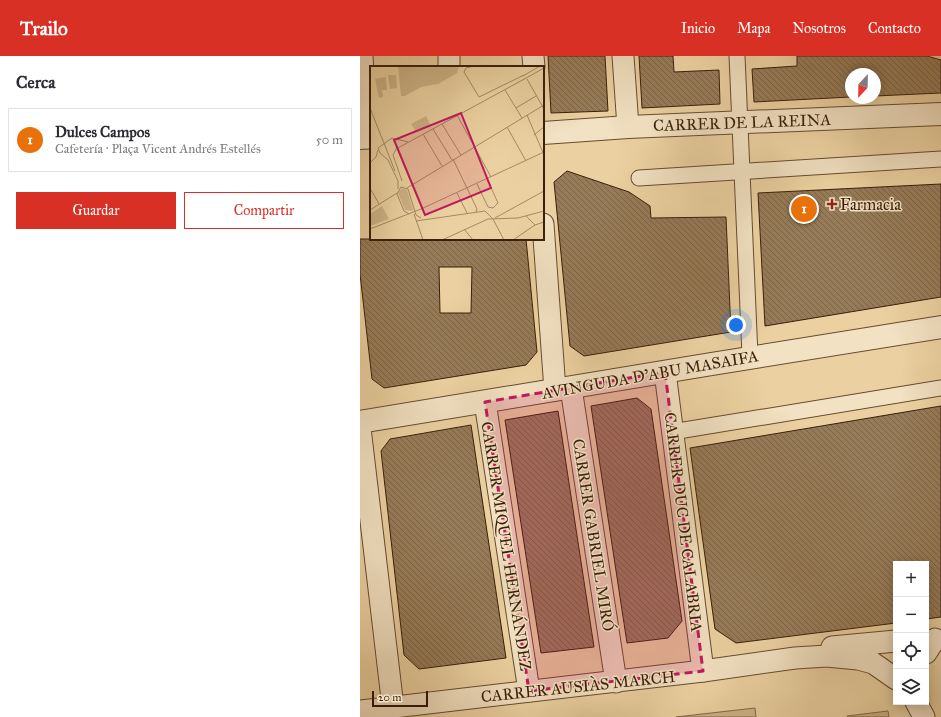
<!DOCTYPE html>
<html lang="es">
<head>
<meta charset="utf-8">
<style>
	:root { --surface:#fff; --page:#f2f2f3; --text:#2b2b33; --muted:#7c7c81; --line:#e1e1e2; --accent:#d93025 }
	body { margin:0; font-family:"IM FELL Great Primer",serif; background:var(--page); color:var(--text) }
	.controls { position:absolute; right:12px; bottom:12px; display:grid; overflow:hidden; border-radius:0px; box-shadow:0 2px 10px #0003 }
	.controls button { width:36px; height:36px; display:grid; place-items:center; padding:0; border:0; border-bottom:1px solid var(--line); background:var(--surface); color:var(--text); font:20px sans-serif }
	.compass { position:absolute; left:485px; top:12px; width:36px; height:36px; border-radius:50%; background:var(--surface); box-shadow:0 2px 10px #0003; rotate:202deg }
	.scale { position:absolute; left:12px; bottom:10px; width:56px; box-sizing:border-box; padding-left:4px; border:2px solid #3a1e09; border-top:0; font-size:11px; line-height:14px; white-space:nowrap; color:#3a1e09; -webkit-text-stroke:3px #f2e1c2; paint-order:stroke }
	.you { position:absolute; left:376px; top:269px; width:14px; height:14px; margin:-10px; border:3px solid #fff; border-radius:50%; background:#1a73e8; box-shadow:0 0 0 6px #1a73e833 }
	.badge { display:grid; place-items:center; width:26px; height:26px; border-radius:50%; background:var(--accent); color:#fff; font-size:13px; font-weight:700 }
	.pin { position:absolute; translate:-50% -50%; border:2px solid #fff; box-shadow:0 1px 4px #0006 }
	.list { margin:0; padding:0; list-style:none }
	h2 { display:flex; justify-content:space-between; align-items:center; height:52px; margin:0; padding:0 16px; font-size:17px }
	h2 small { font-size:13px; font-weight:400; color:var(--muted) }
	.list li { display:grid; grid-template-columns:26px 1fr auto; gap:12px; align-items:center; box-sizing:border-box; height:64px; margin:0 8px 8px; padding:0 8px; border:1px solid var(--line); border-radius:0px }
	.list b { display:block; font-size:15px; white-space:nowrap }
	.list p { margin:0; font-size:13px; white-space:nowrap; color:var(--muted) }
	.list em { font-size:13px; font-style:normal; color:var(--muted) }
	.actions { display:flex; gap:8px; padding:12px 16px }
	.actions a { flex:1; padding:9px 0; border:1px solid var(--accent); border-radius:0px; text-align:center; font-size:14px; color:var(--accent) }
	.actions .main { background:var(--accent); color:#fff }
	.icon { flex:none; width:22px; height:22px; fill:none; stroke:currentColor; stroke-width:2; stroke-linecap:round; stroke-linejoin:round }
	.map { position:relative; flex:none; width:581px; height:661px; overflow:hidden }
	header { display:flex; align-items:center; gap:24px; box-sizing:border-box; height:56px; padding:0 20px; background:var(--accent); color:#fff }
	header strong { font-size:19px }
	nav { display:flex; gap:22px; margin-inline-start:auto; font-size:14px }
	main { display:flex }
	aside { flex:1; background:var(--surface) }
	.map>svg:first-child { display:block }
</style>
</head>
<body>
<header>
<strong>Trailo</strong>
<nav><a>Inicio</a><a>Mapa</a><a>Nosotros</a><a>Contacto</a></nav>
</header>
<main>
<aside>
<h2>Cerca<small></small></h2>
<ul class="list">
<li><span class="badge" style="background:#e8710a">1</span><div><b>Dulces Campos</b><p>Cafetería · Plaça Vicent Andrés Estellés</p></div><em>50 m</em></li>
</ul>
<div class="actions"><a class="main">Guardar</a><a>Compartir</a></div>
</aside>
<div class="map">
<svg width="581" height="661" viewBox="0 0 581 661">
	<defs>
		<pattern id="building-back-hatch" width="6" height="6" patternUnits="userSpaceOnUse"><rect width="6" height="6" fill="#967b58"/><path d="M-1 5l2 2M0 0l6 6M5-1l2 2" fill="none" stroke="#7b6447"/></pattern>
	</defs>
	<rect width="100%" height="100%" fill="#ebd1a1"/>
	<filter id="stains"><feTurbulence type="fractalNoise" baseFrequency=".005" numOctaves="4"/><feColorMatrix values="0 0 0 0 .2 0 0 0 0 .09 0 0 0 0 .02 0 0 0 .5 -.17"/></filter>
	<radialGradient id="worn" r=".72"><stop offset=".6" stop-color="#630" stop-opacity="0"/><stop offset="1" stop-color="#630" stop-opacity=".3"/></radialGradient>
	<g fill="#cdb387" stroke="#846848">
		<polygon points="395,652 396,661 316,661"/>
		<polygon points="528,655 529,661 488,661 487,660"/>
	</g>
	<g fill="url(#building-back-hatch)" stroke="#3a1e09" fill-rule="evenodd">
		<polygon points="188,0 245,0 248,55 191,57"/>
		<polygon points="279,0 313,0 314,16 359,14 360,48 282,52"/>
		<polygon points="437,0 567,0 581,4 581,37 515,40 515,18 491,18 491,41 394,46 392,13 437,10"/>
		<polygon points="207,115 269,136 290,150 291,162 366,161 371,276 224,300 210,290 194,126"/>
		<polygon points="581,128 581,241 405,270 398,137"/>
		<path d="M0,183H166L177,296L166,309L24,332L12,323L0,218ZM79,211H112L111,257H80Z"/>
		<polygon points="277,342 291,353 322,565 308,582 267,587 231,350"/>
		<polygon points="581,350 581,561 566,563 566,508 536,508 536,567 376,587 355,573 330,392"/>
		<polygon points="198,355 234,591 181,597 145,364"/>
		<polygon points="111,369 146,602 59,613 44,599 21,395 30,383"/>
	</g>
	<g fill="none" stroke-linecap="round" stroke-linejoin="round">
		<g stroke="#664b2f" stroke-width="17">
			<g id="pedestrian">
				<polyline points="377,0 390,300"/>
				<polyline points="279,122 581,103"/>
				<polyline points="312,376 581,332"/>
			</g>
		</g>
		<g stroke="#664b2f" stroke-width="23">
			<g id="minor">
				<polyline points="2,0 7,82"/>
				<polyline points="89,0 89,11"/>
				<polyline points="173,0 174,11"/>
				<polyline points="263,0 268,71"/>
				<polyline points="183,168 195,334"/>
				<polyline points="305,316 343,615"/>
				<polyline points="211,332 256,626"/>
				<polyline points="125,346 169,635"/>
				<polyline points="0,372 33,651"/>
				<polyline points="472,591 536,585"/>
				<polyline points="566,597 575,583"/>
				<polyline points="556,646 564,661"/>
				<polyline points="0,655 343,615 435,602 467,600 498,603 513,607 536,623"/>
			</g>
		</g>
		<g stroke="#664b2f" stroke-width="24">
			<g id="tertiary">
				<polyline points="183,77 268,71 581,58"/>
				<polyline points="0,82 11,81"/>
				<path d="M0,366C194,335 387,301 581,271"/>
			</g>
		</g>
		<use href="#pedestrian" stroke="#f2e1c2" stroke-width="15"/>
		<use href="#minor" stroke="#f2e1c2" stroke-width="21"/>
		<use href="#tertiary" stroke="#f2e1c2" stroke-width="22"/>
	</g>
	<path fill="#c2185b" fill-opacity="0.2" stroke="#c2185b" stroke-width="3" stroke-dasharray="8 5" stroke-linejoin="round" d="M305,316L343,615L169,635L125,346Z"/>
	<path fill="#8f2418" stroke="#f2e1c2" stroke-width="1.5" d="M470 142h4v4h4v4h-4v4h-4v-4h-4v-4h4z"/>
	<g text-anchor="middle" stroke-width="3" stroke-linejoin="round" paint-order="stroke">
		<g font-size="16" fill="#3a1e09" stroke="#f2e1c2">
			<text transform="translate(382 66) rotate(-2)" y="6">CARRER DE LA REINA</text>
			<text transform="translate(290 318) rotate(-10)" y="6">AVINGUDA D'ABU MASAIFA</text>
			<text transform="translate(324 466) rotate(83)" y="6">CARRER DUC DE CALABRIA</text>
			<text transform="translate(234 479) rotate(81)" y="6">CARRER GABRIEL MIRÓ</text>
			<text transform="translate(147 490) rotate(81)" y="6">CARRER MIQUEL HERNÁNDEZ</text>
			<text transform="translate(218 630) rotate(-6)" y="6">CARRER AUSIÀS MARCH</text>
		</g>
		<g font-size="16" fill="#3a1e09" stroke="#f2e1c2" text-anchor="start">
			<text x="480" y="154">Farmacia</text>
		</g>
	</g>
	<g transform="translate(10 10)">
		<rect width="174" height="174" fill="#ebd1a1"/>
		<path d="M28,0H89L87,7L68,18L51,21L35,30H31Z" fill="#cdb387"/>
		<path d="M18,9H26L27,22L20,23ZM16,11L17,24H12L13,31L9,32L5,13ZM56,50L60,58L46,66L41,58ZM32,122L37,124L43,143L42,145L35,144L28,127ZM12,140L19,153L0,160V148Z" fill="#cdb387"/>
		<path fill="none" stroke="#a48964" stroke-width="1" d="M104,0L96,2L94,6L109,31L154,9M153,10L170,0M158,11L174,2M157,13L174,43M135,24L152,52M0,42L25,105M146,42L166,30M87,49L121,111M157,49L174,89M72,58L91,89M137,61L156,95M63,63L82,94M53,68L72,100M164,69L174,61M83,93L107,143L106,146M0,97L6,91L8,84M32,115L23,89L26,83L158,11M107,118L118,141L123,142L128,137L117,113M0,122L9,138M37,122L174,39M28,123V115L18,94L10,87L8,82L22,72L38,76M87,127L97,147M0,144L27,127M39,148L34,145L27,128L31,121L38,123L46,149L51,152M44,148L53,174M156,150L165,159M125,152L174,125M46,155L115,145L123,153L134,174M0,163L51,143L174,86M94,163L103,174M72,174L118,153L148,152L174,145M143,174L165,159L174,156"/>
		<path fill="#c2185b" fill-opacity="0.15" stroke="#c2185b" stroke-width="2" d="M91,47L121,122L55,149L24,74Z"/>
		<rect width="174" height="174" fill="none" stroke="#3a1e09" stroke-width="2"/>
	</g>
	<rect width="100%" height="100%" filter="url(#stains)"/>
	<rect width="100%" height="100%" fill="url(#worn)"/>
</svg>
<div class="controls">
<button>+</button>
<button>−</button>
<button><svg class="icon" aria-label="locate" viewBox="0 0 24 24"><circle cx="12" cy="12" r="6"/><path d="M12 2v4M12 18v4M2 12h4M18 12h4"/></svg></button>
<button><svg class="icon" aria-label="layers" viewBox="0 0 24 24"><path d="M12 4l9 5-9 5-9-5zM3 14l9 5 9-5"/></svg></button>
</div>
<svg class="compass" viewBox="-18 -18 36 36"><path d="M0-13l5 13h-10z" fill="#e53935"/><path d="M0 13l5-13h-10z" fill="#7c7c81"/></svg>
<div class="scale">20 m</div>
<div class="you"></div>
<div class="pin badge" style="left:444px;top:153px;background:#e8710a">1</div>
</div>
</main>
</body>
</html>
